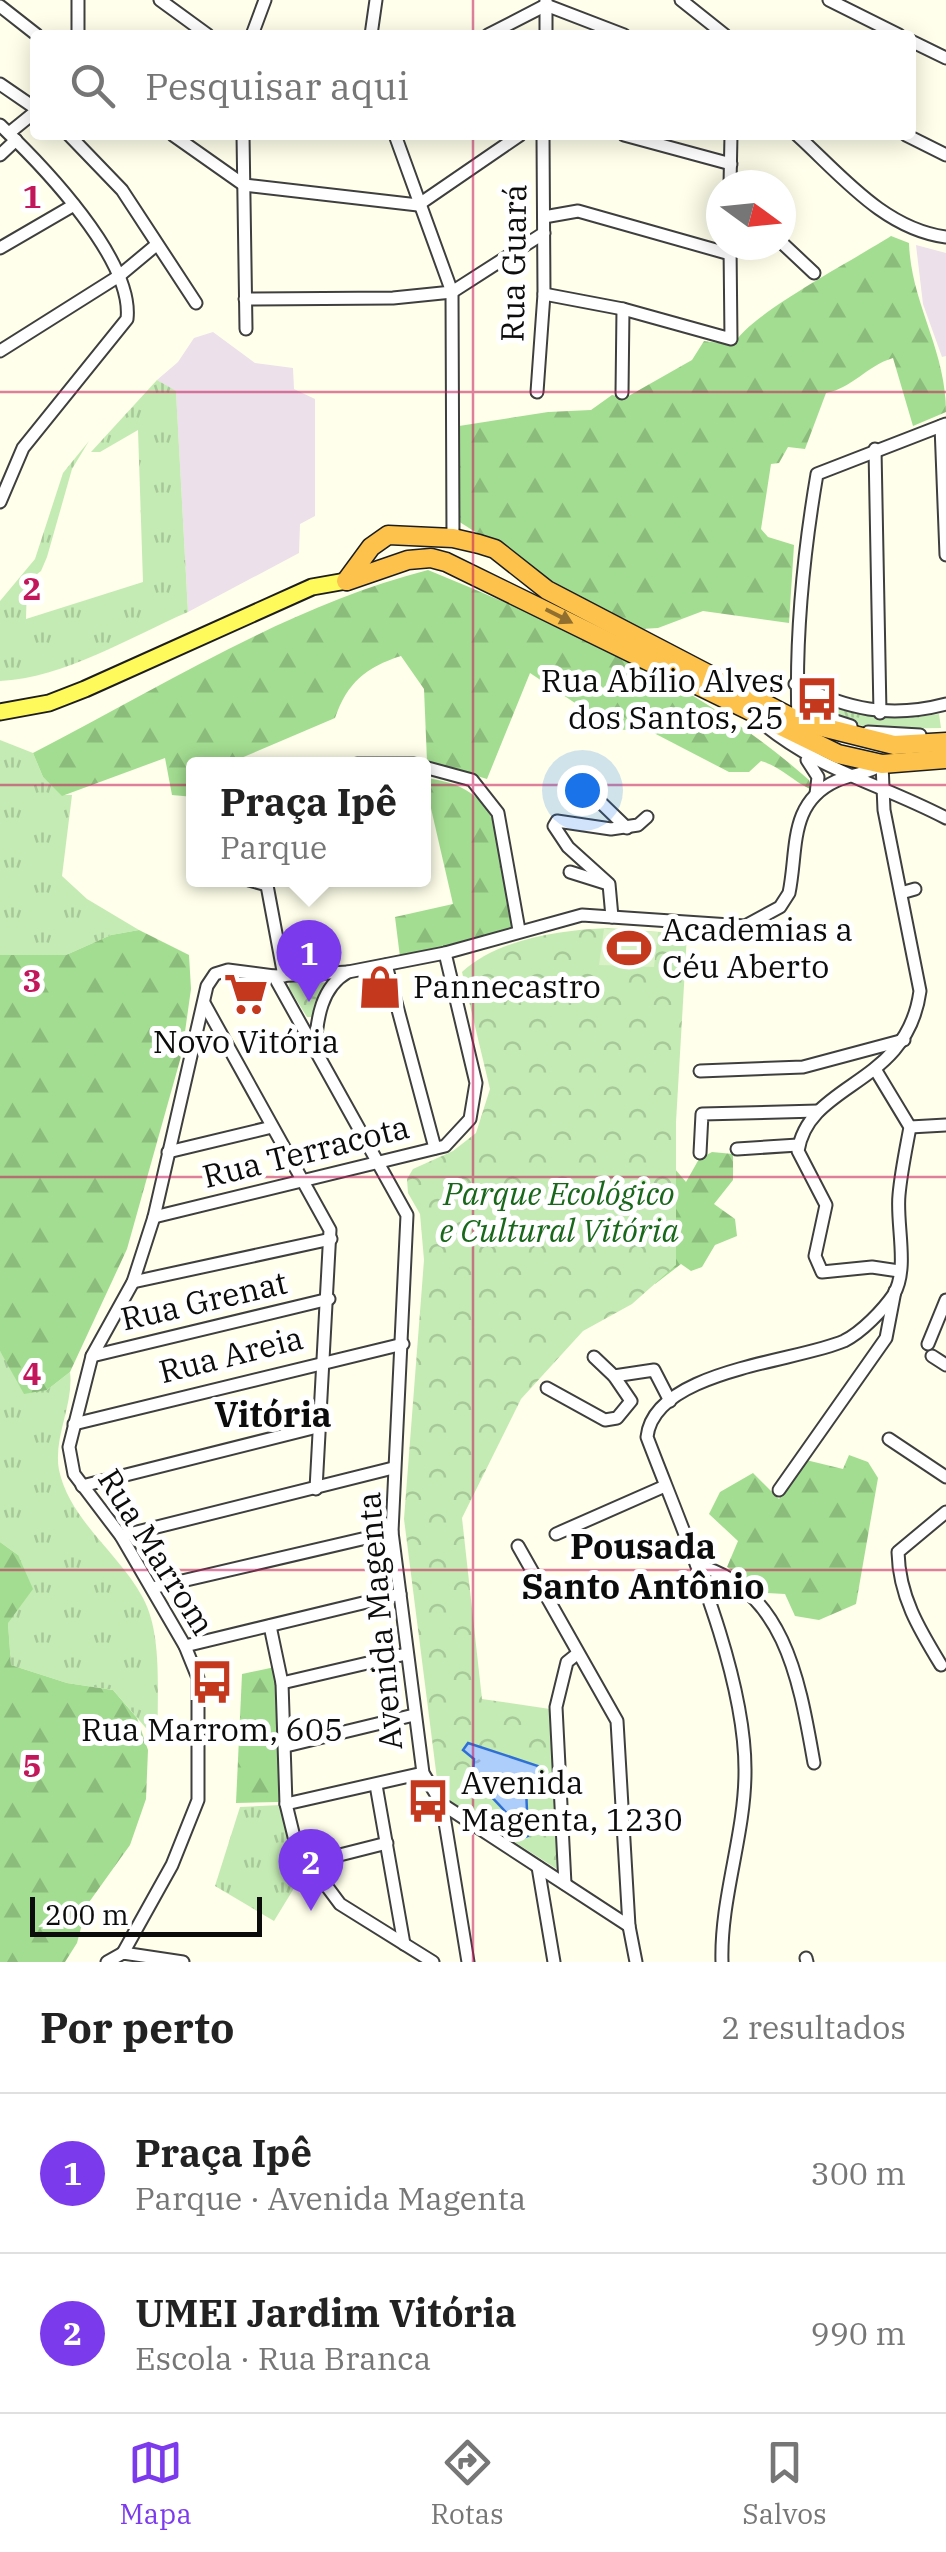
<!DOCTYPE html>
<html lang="pt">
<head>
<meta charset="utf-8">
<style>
	:root { --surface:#fff; --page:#f6f6f6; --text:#222; --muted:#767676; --line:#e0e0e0; --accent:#7c3aed }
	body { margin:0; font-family:"IBM Plex Serif",serif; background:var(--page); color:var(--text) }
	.compass { position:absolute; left:706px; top:170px; width:90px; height:90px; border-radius:50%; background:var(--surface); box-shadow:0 5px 25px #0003; rotate:105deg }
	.scale { position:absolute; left:30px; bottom:25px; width:232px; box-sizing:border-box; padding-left:10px; border:5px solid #0c0c0c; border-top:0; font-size:28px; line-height:35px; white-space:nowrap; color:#0c0c0c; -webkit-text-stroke:8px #fff; paint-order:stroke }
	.you { position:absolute; left:582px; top:790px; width:35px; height:35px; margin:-25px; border:8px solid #fff; border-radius:50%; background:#1a73e8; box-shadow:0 0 0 15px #1a73e833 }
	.badge { display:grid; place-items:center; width:65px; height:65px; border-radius:50%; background:var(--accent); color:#fff; font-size:32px; font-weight:700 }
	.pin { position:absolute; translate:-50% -82px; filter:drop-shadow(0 2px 5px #0008) }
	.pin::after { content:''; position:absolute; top:52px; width:35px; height:30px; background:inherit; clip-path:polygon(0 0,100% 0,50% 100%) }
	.popup { position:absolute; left:186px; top:757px; width:245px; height:130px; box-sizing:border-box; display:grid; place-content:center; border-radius:10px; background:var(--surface); filter:drop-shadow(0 2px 8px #0005); font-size:32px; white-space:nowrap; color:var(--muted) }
	.popup b { font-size:38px; color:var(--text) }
	.popup::after { content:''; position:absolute; left:50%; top:100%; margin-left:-20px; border:20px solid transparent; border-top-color:var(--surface) }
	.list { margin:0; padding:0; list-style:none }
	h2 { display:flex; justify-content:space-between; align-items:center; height:130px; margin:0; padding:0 40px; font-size:42px }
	h2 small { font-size:32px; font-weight:400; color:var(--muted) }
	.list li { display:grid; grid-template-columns:65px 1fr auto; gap:30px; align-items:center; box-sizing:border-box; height:160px; padding:0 40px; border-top:2px solid var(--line) }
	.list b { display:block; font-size:38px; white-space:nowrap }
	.list p { margin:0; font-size:32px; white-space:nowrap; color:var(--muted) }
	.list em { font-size:32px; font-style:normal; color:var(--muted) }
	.icon { flex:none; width:55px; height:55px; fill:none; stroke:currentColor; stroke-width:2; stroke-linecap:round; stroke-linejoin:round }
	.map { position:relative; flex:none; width:946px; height:1962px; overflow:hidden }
	.search { position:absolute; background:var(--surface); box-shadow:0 5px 25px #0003; left:30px; right:30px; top:30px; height:110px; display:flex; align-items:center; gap:25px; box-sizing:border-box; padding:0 35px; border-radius:10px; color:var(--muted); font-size:38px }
	.sheet { height:450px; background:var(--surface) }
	nav { display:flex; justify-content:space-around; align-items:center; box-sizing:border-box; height:140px; border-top:2px solid var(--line); background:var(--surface); font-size:28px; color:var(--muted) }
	nav a { display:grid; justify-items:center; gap:5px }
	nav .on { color:var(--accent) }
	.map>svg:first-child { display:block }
</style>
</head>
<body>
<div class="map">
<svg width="946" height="1962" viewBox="0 0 946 1962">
	<defs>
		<pattern id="grass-tufts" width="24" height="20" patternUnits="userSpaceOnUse" patternTransform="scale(2.5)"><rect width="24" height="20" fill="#c4ebb3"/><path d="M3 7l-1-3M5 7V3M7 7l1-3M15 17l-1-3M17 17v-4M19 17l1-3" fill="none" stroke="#a7c899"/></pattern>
		<pattern id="forest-firs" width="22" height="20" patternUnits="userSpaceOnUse" patternTransform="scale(2.5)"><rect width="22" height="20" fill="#a3dd91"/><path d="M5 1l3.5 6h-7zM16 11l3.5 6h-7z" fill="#8bbc7c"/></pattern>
		<pattern id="park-crowns" width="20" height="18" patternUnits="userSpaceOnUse" patternTransform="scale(2.5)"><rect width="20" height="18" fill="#c4ebb3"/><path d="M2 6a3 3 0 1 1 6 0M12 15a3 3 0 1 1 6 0" fill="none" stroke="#a7c899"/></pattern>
		<pattern id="water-ripples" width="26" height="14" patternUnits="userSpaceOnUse" patternTransform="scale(2.5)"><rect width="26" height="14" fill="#adcdfa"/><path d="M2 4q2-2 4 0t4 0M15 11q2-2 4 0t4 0" fill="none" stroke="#94afd5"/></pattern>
	</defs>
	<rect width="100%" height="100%" fill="#ffffeb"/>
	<g fill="#ece0eb">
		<polygon points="916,245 946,253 946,356 942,357 923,304"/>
		<polygon points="213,332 255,363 293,368 294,389 315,399 315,516 300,524 299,553 188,612 176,392 157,380 178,362 194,338"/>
	</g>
	<g fill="url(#grass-tufts)">
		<path d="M157,380L176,391L188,612C130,637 64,678 0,681V601L35,559L63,473L89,441L72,469L47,557L41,571L27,582L26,619L143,582L138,430L100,452H91Z"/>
		<path d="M806,695C851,717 890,722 939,714L941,728L872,729L801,706Z"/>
		<polygon points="0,740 33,753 43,777 62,795 72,795 62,876 87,899 139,930 111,935 66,955 0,955"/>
		<path d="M0,1351L47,1390L70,1372C74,1404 53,1438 59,1470C70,1521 120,1554 143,1598C164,1637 156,1699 158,1742L113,1690L67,1683L11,1665L8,1623L18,1555L0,1542Z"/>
		<polygon points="281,1805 305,1870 274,1921 215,1886 240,1807"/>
	</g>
	<g fill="url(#forest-firs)">
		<path d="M891,236L909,243C911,304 946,349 946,412L913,426L893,358C866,366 853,388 826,393L805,449L788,447L779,463L771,464L761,529L768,537L794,545L789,623L703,611L658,628L641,629L595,608L458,521L459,426L548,412L591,410L612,395L625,398L692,360L704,341L734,345C744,317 859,257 891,236Z"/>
		<path d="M428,570C561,625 701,684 809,780L812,790C792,781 782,767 761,761L749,772H729L650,731L606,729L593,715L530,673L487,779L427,761L424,689L401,656C366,667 347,683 335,718L227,764H194V797L172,795L165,758L62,796L43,777L33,753C161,687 288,606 428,570Z"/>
		<path d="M424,778C512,786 501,859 513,930L400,957L395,917L453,904Z"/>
		<polygon points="139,930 189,955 191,989 182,1053 127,1249 70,1372 47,1390 24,1394 0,1351 0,955 66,955 111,935"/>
		<polygon points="712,1152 733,1154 733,1180 714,1204 735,1219 737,1236 715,1245 702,1267 691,1271 681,1264 655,1284 669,1162 686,1182 699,1159"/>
		<polygon points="849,1455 868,1462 878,1478 856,1604 819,1620 795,1616 785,1594 767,1593 727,1567 738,1541 709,1514 720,1492 753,1473 779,1499 806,1460 843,1469"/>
		<polygon points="0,1542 18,1555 33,1589 8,1623 11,1665 67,1683 113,1690 137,1718 148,1750 146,1799 130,1845 87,1905 77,1943 65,1962 0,1962"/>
		<polygon points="275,1667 282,1762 279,1802 236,1803 242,1674"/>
	</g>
	<g fill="url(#park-crowns)">
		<path d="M608,928L687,934L676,1122V1265L632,1304L583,1331L521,1399L462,1518L482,1699L550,1709L560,1871L451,1802L437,1779L404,1519L424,1260L420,1214L408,1193L407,1179L413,1169L453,1151L476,1133L490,1089L462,972C498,939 560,930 608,928Z"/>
		<polygon points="290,980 328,983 312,1017 307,1017 289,988"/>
	</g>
	<polygon fill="#d9f2c5" points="604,929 658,932 654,967 599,965"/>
	<path fill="url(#water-ripples)" stroke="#3070d5" stroke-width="2.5" d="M468,1743L538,1766L536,1784L526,1787L528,1836L523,1838C513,1814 489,1798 473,1775L474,1759L463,1750Z"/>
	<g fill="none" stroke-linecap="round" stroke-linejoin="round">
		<g stroke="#3f3f3f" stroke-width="15">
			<g id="minor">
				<polyline points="78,0 78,35"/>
				<polyline points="160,0 208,35"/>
				<polyline points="681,0 725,35"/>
				<polyline points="829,0 899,35"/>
				<polyline points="0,6 37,35"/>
				<polyline points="252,35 265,0"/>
				<polyline points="371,35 376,0"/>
				<polyline points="488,35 546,5 624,35"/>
				<polyline points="546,35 546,0"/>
				<polyline points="911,41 946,58"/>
				<polyline points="0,84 35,108"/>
				<path d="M0,125C42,165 134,260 127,319L23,448L0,502"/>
				<polyline points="9,133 35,112"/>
				<polyline points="69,135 122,190 196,303"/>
				<polyline points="173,135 244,185 418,205 520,135"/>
				<polyline points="243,135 246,329"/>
				<polyline points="395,135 452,292 453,538"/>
				<polyline points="624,135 731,164"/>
				<path d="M797,135C841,175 884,229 946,237"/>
				<polyline points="906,135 946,155"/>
				<polyline points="0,155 16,140"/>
				<polyline points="730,185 731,135"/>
				<polyline points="544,217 578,211 730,254"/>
				<polyline points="781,242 814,273"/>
				<polyline points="0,248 74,205"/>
				<polyline points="544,294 623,309 731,339 730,245"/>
				<polyline points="245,299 393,298 452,292 544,233"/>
				<polyline points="0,351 119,276 155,246"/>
				<polyline points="537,392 544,294 543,135"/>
				<polyline points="622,393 623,309"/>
				<polyline points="941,426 946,555"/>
				<polyline points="875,449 880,713"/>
				<path d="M795,684C848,709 889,719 946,704"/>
				<polyline points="798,709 851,726"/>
				<path d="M798,721C795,637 803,556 817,474L946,424"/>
				<path d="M762,723C822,772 879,783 946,818"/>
				<polyline points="868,732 920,735"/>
				<polyline points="807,760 818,777 816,794"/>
				<polyline points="357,764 414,764"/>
				<path d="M882,764L884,810L920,991C907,1087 809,1081 798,1151L826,1205L815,1256L822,1272L872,1267L899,1271"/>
				<polyline points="424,767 472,780 498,813 519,930"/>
				<polyline points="594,796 627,828"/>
				<polyline points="570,872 605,883"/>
				<polyline points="249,880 267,885"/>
				<polyline points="266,880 284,976"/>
				<polyline points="901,893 915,889"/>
				<polyline points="612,917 609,884 568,847 554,826 557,821 611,829 638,825 647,817"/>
				<polyline points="386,965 435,1148"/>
				<polyline points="274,976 407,1215 392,1532 423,1773 442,1804 629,1926"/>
				<polyline points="204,1003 330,1230 316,1489"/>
				<path d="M315,1047C317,1019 321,987 348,972L445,953L582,915L745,926L780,907L789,893C798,850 788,803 836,781C851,774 867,774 881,765"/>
				<polyline points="700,1071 803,1067 904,1040"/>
				<polyline points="910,1127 946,1125"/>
				<polyline points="737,1149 798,1145"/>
				<polyline points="168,1152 272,1127"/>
				<polyline points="700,1153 702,1114 818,1111"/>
				<polyline points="154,1217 445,1146 470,1119 476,1083 445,953"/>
				<polyline points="133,1282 331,1239"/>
				<polyline points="928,1344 946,1300"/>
				<polyline points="92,1356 329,1299"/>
				<polyline points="932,1356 946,1365"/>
				<polyline points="614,1376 654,1370 670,1401"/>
				<polyline points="547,1388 605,1420 617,1418 631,1401 614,1376 594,1357"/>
				<polyline points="74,1424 403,1344"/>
				<polyline points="889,1439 946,1477"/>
				<polyline points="82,1486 321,1426"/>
				<polyline points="779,1490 886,1338 895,1291"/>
				<polyline points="556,1534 665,1486"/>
				<polyline points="121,1536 393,1468"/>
				<polyline points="518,1546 617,1721 629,1926 636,1962"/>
				<path d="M697,1565C786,1589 800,1685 814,1763"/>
				<polyline points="152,1588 392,1532"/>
				<polyline points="270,1626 282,1683 286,1804 296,1845 340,1904 433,1962"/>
				<polyline points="185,1646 400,1594"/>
				<path d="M941,1665C919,1629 899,1596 898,1552L946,1512"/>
				<polyline points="282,1683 406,1654"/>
				<polyline points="286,1746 414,1715"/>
				<polyline points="376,1785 404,1944"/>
				<polyline points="286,1804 423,1773"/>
				<polyline points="442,1804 468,1962"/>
				<polyline points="308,1863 387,1843"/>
				<polyline points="538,1867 554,1962"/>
				<polyline points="565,1884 556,1707 567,1662 577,1654"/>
				<polyline points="123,1953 172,1865 198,1800 198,1678 185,1646 121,1536 74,1474 69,1447 92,1356 133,1282 154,1217 207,986 215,974 228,970 274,976 348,972"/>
				<polyline points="806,1958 807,1962"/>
				<polyline points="107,1962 123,1953 183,1962"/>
				<path d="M722,1962C720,1899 745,1835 745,1772C746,1671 683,1532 647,1437C654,1370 796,1362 844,1341C862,1332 883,1310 894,1294C909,1268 896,1224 899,1195C901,1172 906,1149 910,1127L875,1069"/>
			</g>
		</g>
		<g stroke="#1d1d1d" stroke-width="19">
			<polyline id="major" points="0,712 49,703 85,689 312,587 346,581"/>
		</g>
		<g stroke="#1d1d1d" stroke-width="21">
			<g id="highway">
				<polyline points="346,581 371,547 388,535 453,538 479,544 495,549 547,590 798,721 894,745 946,742"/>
				<polyline points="347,581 408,560 431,558 446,562 838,754 882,764 946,759"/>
			</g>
		</g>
		<use href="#minor" stroke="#fff" stroke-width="11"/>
		<use href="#major" stroke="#fffa5b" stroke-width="15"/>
		<use href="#highway" stroke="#fdc24c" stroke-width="18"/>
	</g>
	<defs><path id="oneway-solid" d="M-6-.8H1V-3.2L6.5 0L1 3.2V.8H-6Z" transform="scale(2.5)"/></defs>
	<use fill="#91702f" href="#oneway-solid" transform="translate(559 616) rotate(27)"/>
	<path fill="none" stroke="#c2185b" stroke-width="2.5" stroke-opacity="0.55" d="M473,0V35M473,135V1962M0,392H946M0,785H946M0,1177H946M0,1570H946"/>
	<defs>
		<g id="bus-bare" transform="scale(3.45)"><path d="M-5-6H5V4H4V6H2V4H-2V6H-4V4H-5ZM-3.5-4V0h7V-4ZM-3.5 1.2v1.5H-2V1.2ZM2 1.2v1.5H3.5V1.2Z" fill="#c4381d" stroke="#fff" stroke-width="2.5" paint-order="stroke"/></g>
		<g id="stadium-bare" transform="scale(3.45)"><path d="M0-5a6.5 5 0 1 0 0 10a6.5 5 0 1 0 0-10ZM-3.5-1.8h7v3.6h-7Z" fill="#c4381d" stroke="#fff" stroke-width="2.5" paint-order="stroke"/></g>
		<g id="shop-bare" transform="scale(3.45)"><path d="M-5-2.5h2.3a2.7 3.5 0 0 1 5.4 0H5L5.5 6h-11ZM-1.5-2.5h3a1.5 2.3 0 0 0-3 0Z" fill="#c4381d" stroke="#fff" stroke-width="2.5" paint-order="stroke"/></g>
		<g id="supermarket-bare" transform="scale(3.45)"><path d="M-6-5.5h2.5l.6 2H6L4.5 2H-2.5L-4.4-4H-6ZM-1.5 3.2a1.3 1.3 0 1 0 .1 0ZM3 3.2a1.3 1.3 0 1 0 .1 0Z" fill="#c4381d" stroke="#fff" stroke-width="2.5" paint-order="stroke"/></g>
	</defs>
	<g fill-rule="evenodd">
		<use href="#bus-bare" x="817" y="699"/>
		<use href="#stadium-bare" x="629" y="948"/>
		<use href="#shop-bare" x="380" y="987"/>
		<use href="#supermarket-bare" x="246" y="994"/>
		<use href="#bus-bare" x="212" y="1682"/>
		<use href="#bus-bare" x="428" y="1801"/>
	</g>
	<g text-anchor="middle" stroke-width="10" stroke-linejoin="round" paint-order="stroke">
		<g font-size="32" fill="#0c0c0c" stroke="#fff">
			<text transform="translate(514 263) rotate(-89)" y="11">Rua Guará</text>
			<text transform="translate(306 1152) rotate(-14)" y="11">Rua Terracota</text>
			<text transform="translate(204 1301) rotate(-13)" y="11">Rua Grenat</text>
			<text transform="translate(231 1355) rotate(-14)" y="11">Rua Areia</text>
			<text transform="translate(156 1552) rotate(58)" y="11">Rua Marrom</text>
			<text transform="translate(380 1621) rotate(-95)" y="11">Avenida Magenta</text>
		</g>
		<g font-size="32" fill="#0c0c0c" stroke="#fff" text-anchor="start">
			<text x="784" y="692" text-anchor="end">Rua Abílio Alves<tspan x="784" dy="37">dos Santos, 25</tspan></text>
			<text x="662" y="941">Academias a<tspan x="662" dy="37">Céu Aberto</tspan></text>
			<text x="413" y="998">Pannecastro</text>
			<text x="246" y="1053" text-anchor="middle">Novo Vitória</text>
			<text x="212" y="1741" text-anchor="middle">Rua Marrom, 605</text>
			<text x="461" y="1794">Avenida<tspan x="461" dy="37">Magenta, 1230</tspan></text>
		</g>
		<g font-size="32" font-style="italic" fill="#19671a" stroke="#fff">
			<text x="559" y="1205">Parque Ecológico<tspan x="559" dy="37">e Cultural Vitória</tspan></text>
		</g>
		<g font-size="35" font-weight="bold" fill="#0c0c0c" stroke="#fff">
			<text x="273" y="1427">Vitória</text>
			<text x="643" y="1559">Pousada<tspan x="643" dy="40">Santo Antônio</tspan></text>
		</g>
	</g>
	<g font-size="32" text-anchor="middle" font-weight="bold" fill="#c2185b" stroke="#fff" stroke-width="10" stroke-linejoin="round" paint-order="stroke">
		<text x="32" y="208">1</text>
		<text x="32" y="600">2</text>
		<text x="32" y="992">3</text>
		<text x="32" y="1385">4</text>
		<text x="32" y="1777">5</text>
	</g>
</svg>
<svg class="compass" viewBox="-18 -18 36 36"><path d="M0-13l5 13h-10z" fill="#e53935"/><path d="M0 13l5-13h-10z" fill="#767676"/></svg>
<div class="scale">200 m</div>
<div class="you"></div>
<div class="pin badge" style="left:309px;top:1002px">1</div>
<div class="popup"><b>Praça Ipê</b>Parque</div>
<div class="pin badge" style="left:311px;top:1911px">2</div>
<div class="search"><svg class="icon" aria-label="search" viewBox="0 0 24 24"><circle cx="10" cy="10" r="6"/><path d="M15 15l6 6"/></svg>Pesquisar aqui</div>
</div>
<section class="sheet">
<h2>Por perto<small>2 resultados</small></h2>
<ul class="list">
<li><span class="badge">1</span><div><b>Praça Ipê</b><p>Parque · Avenida Magenta</p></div><em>300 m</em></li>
<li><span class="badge">2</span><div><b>UMEI Jardim Vitória</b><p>Escola · Rua Branca</p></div><em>990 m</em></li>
</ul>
</section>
<nav>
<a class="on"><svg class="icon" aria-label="map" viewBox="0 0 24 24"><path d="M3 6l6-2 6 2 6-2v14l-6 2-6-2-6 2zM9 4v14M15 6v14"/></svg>Mapa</a>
<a><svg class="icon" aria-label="directions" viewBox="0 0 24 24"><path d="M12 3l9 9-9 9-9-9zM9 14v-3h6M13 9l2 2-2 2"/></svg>Rotas</a>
<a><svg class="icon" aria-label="saved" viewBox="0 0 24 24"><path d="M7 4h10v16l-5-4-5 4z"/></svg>Salvos</a>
</nav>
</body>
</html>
